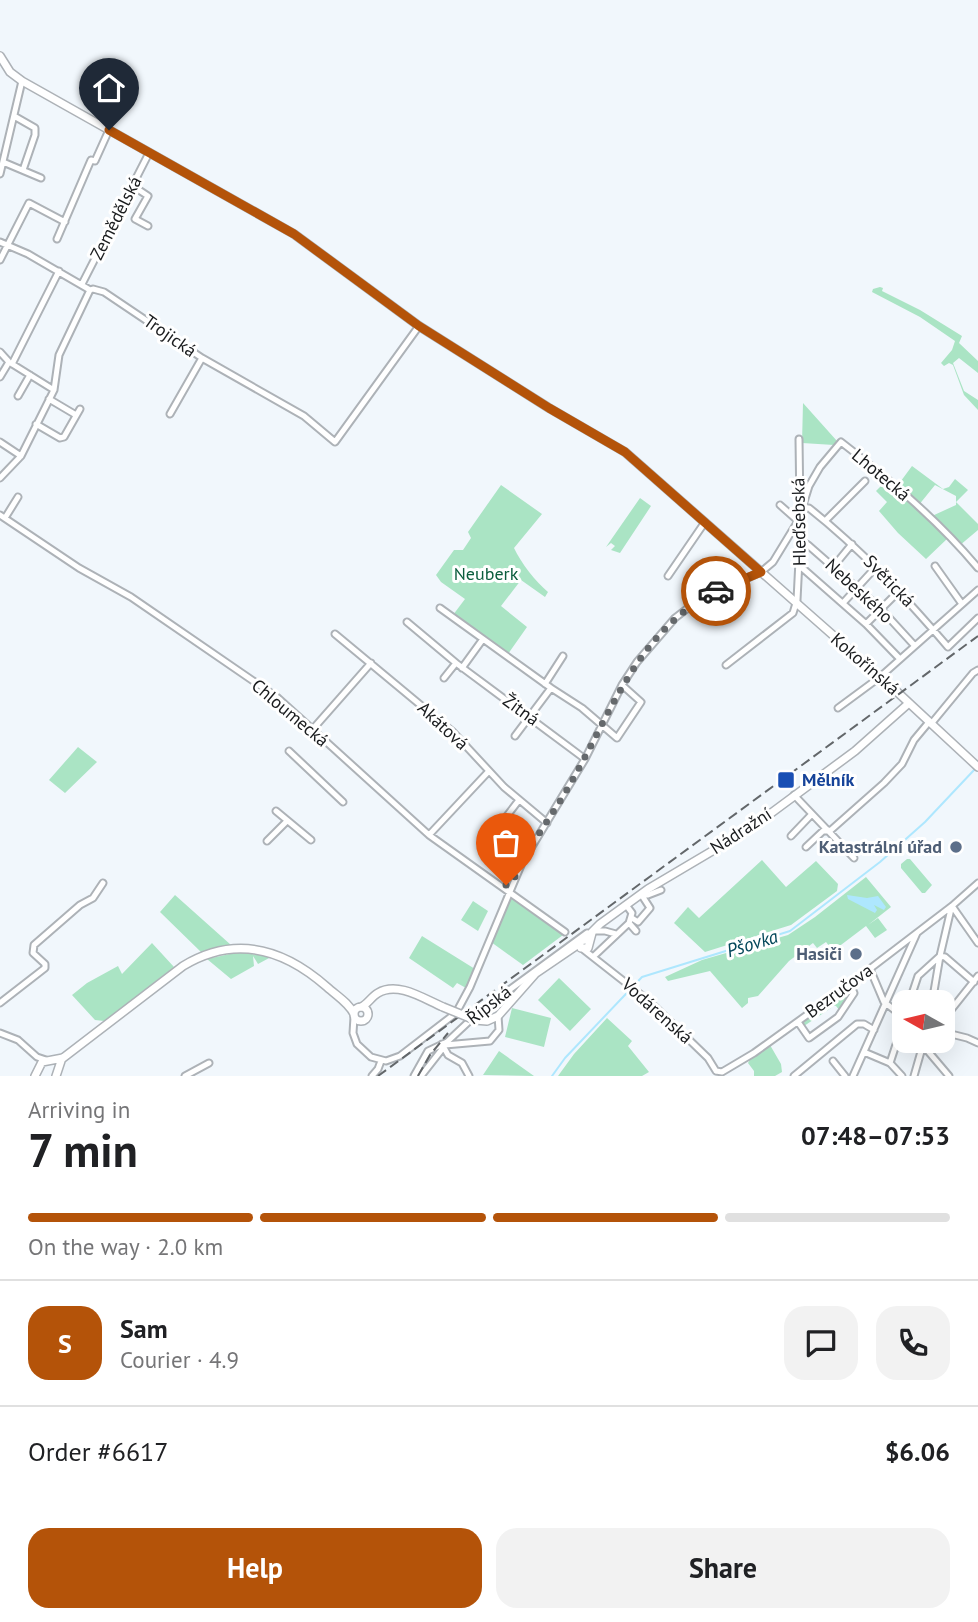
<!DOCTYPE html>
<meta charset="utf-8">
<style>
:root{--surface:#fff;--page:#f2f2f2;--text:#202124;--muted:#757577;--line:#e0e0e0;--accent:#b45309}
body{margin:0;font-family:"PT Sans",sans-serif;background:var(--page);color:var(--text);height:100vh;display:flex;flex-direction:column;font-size:26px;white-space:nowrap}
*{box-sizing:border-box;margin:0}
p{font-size:23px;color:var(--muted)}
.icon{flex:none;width:38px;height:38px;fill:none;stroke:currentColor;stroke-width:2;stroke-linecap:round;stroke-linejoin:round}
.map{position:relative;height:1076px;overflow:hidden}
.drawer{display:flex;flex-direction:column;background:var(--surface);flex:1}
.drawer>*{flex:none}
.needle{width:46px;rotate:278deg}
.controls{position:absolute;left:892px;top:990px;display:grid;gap:14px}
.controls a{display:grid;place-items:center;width:63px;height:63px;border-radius:14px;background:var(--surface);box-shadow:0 7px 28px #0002;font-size:35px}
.pin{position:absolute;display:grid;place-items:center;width:60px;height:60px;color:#fff;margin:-72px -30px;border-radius:50% 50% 50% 0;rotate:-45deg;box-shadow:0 0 7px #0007}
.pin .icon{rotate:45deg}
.courier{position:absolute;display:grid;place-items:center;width:70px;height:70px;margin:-35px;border:5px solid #b45309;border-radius:50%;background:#fff;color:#222;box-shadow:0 2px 9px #0007}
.summary em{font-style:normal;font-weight:700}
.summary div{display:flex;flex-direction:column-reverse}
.summary{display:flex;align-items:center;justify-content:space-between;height:119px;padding:0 28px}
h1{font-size:46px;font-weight:700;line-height:52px}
.bar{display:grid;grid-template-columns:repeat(4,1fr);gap:10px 7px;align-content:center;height:84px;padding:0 28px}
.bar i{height:9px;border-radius:5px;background:var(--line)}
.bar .on{background:var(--accent)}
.bar p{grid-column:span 4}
.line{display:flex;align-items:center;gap:18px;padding:0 28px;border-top:2px solid var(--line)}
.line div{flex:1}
.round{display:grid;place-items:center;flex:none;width:74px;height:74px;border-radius:21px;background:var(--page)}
.primary-button{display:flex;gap:14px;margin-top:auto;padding:14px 28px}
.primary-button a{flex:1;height:80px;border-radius:21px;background:var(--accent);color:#fff;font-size:28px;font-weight:700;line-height:80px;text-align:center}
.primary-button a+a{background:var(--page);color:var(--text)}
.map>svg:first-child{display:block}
.green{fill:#aae4c4}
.water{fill:#aee7fe}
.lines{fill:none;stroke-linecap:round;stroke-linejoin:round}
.stream{stroke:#aee7fe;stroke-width:2}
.minor-casing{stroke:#adb2b7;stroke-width:9}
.major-casing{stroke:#adb2b7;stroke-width:10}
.minor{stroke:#fff;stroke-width:5}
.major{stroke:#fff;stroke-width:7}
.rail{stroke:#63676a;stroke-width:2;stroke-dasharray:10 5;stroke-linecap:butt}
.major-bridge-casing{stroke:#adb2b7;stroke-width:10;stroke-linecap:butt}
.major-bridge{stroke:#fff;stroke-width:7}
.done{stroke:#65696c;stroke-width:7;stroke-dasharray:0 12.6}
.route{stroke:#b45309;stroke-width:9}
.transit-dot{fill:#1a4fb4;stroke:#fff;stroke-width:2.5}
.service-dot{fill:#5c6f8a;stroke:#fff;stroke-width:2.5}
.labels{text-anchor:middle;stroke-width:6;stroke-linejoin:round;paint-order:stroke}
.street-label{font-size:18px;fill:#1a1c1e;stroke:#fff}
.park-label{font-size:18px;fill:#0b5d3d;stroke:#fff}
.transit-label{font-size:18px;font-weight:bold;fill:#164399;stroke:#fff;text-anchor:start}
.service-label{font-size:18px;font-weight:bold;fill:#4e5e75;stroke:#fff;text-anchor:end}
.water-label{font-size:19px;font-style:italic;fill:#03475a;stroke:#fff}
</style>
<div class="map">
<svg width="978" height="1076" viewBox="0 0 978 1076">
<rect width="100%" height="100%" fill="#f1f7fc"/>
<path class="green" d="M880 287 883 288 882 291 920 310 962 336 959 343 978 361V373L959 358 953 363 964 391 978 400V410L964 395 953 365 949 363 944 366 941 363 952 350 955 341 920 317 872 292 873 289Z
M803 403 837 441 834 445 802 443Z
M869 466 948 538 926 559 898 533 879 511 887 502 876 491 884 483 868 468Z
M912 466 943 489 949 487 955 479 968 490 956 502 978 524V530L959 546 932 516 956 505V496L935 485 918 506 898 485Z
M501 485 542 514 514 548C521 563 536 582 548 592L545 597 521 580 501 606 527 627 508 654 453 615 465 599 441 582 436 575 454 550H463L471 538 468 532Z
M640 498 651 506 620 553 611 550 615 546 611 543 606 547Z
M78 747 97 762 65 793 49 780Z
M907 859H910L932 885 925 893H922L901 868V864Z
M762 860 786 887 816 861 838 884 837 891 791 925 705 952 674 923 688 907 699 918Z
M866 877 891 907 868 925 878 918 887 930 875 938 866 926 833 951 826 942 817 948 813 943 789 961 758 996 748 998V1003L742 1008 710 971 668 981 665 977 702 960 788 935 815 917Z
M175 895 231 945 202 953 160 912Z
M512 896 563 935 523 965 491 942Z
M473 901 488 911 478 931 461 920Z
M422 936 475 969 466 988 457 983 453 988 409 958Z
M152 943 174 967 110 1017 104 1021 95 1020 72 995 87 983 118 966 122 974Z
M239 952 271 957 258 964 253 956 254 966 231 979 207 959Z
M559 978 591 1009 570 1031 538 1000Z
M849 987 852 992 840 1011 836 1006 832 1005 831 1008 804 1026 802 1023 828 1002 831 1004 830 1002Z
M512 1008 551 1018 544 1047 505 1037Z
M607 1018 632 1041 628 1046 649 1072 642 1076H558L574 1054Z
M770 1045 781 1064 782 1072 775 1076H754V1071L748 1063 751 1057Z
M499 1051 534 1076 483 1075Z"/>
<path class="water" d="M847 895 867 898 878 896 886 907 884 910 874 905 877 910 875 913 848 899Z"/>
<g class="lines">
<path class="stream" d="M552 1076 565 1058 642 977 790 931 880 862 925 822 975 769"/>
<g class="minor-casing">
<path id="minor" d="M14 116 35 128V135L23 170
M3 162 41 178
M0 174 22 81
M133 186 148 196 135 219 148 226
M57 239 91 160 95 161 109 130
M0 242 28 254 90 290 93 289 104 292 202 358 304 416 335 442 419 326
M0 260 29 203 65 222
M82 284 149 153
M0 352 9 362 54 390
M12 364 59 271
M0 377 9 362
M18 396 30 375
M49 399 76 415
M170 414 202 358
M36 424 60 438 64 437 80 409
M799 439 800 510
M0 442 21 456
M0 478 21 456 54 390 59 355 90 290
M780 505 798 521
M803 511 805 508H809C861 549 905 597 948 647L978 618
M0 515 79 568 131 597 278 698 429 835 565 932
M5 518 18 497
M825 521 865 481
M801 541 808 545 881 609 914 645
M800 566 866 624 899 658
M834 566 852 544
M935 566 962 604
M668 576 705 522
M843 603 876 567
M440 608 551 688 582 708 617 738 641 702 622 685
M407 622 456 663
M866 624 900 590
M335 634 453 732 504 787 547 823
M726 665 793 613 797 600 801 520
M462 668 483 639
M444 678 456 663 585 759
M545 684 563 656
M838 708 880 677 978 590
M931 724 973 673 978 670
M312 730 371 663
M515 736 551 688
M289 751 343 802
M794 795 854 858
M276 811 311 840
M500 825 519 800
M429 835 489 771
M791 836 812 814
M267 841 287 821
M806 847 823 831 831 830 884 783 902 764 914 740 929 722
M641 894 648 895 661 890
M952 906 978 943
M632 918 638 922 650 908 641 894
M629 923 636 931
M593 931H605L616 934
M584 950 649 1001 708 1058 716 1071
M594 956 629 923 632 913 626 905
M870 969 884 1002 905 1018
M0 1003 45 968V964L33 953 34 945 80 905 93 898 103 883
M909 1003 918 976 940 956 945 957 974 982
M932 1003 940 956 951 909
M354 1017 353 1033 357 1044 371 1057 386 1061 400 1056 456 1013 470 987 522 863 585 759 622 685 637 662 675 618 688 608 715 592 761 572 773 562 798 521 809 486 820 467 841 442C890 480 938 520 978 568
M943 1020 978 976
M798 1022 809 1038 838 1017 854 993 850 984
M943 1032 967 1038 978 1043
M0 1033 18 1040 37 1057 46 1060
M929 1041 927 1050 949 1076
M442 1044 448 1055 462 1063 469 1076
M445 1045 490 1041 499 1030 498 1016
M864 1052 890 1063 902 1076
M833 1061 845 1076
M890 1063 905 1017
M716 1071 722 1072 754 1053 850 984 952 906 978 883
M185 1076 209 1063
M372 1076 378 1069 381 1061
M414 1076 428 1051 447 1042 479 1012 587 933
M421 1076 443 1048
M794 1076 857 1024H864L874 1030
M853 1076 917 933
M914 1076 924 1041"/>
</g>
<g class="major-casing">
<path id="major" d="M0 56 10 72 22 81 294 234 419 326 549 408 625 452 894 689 978 767
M584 940 600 924 648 889 751 828 855 751 909 703
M581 948H588L592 933
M354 1014a7 7 0 1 1 14 0a7 7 0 1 1-14 0Z
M361 1007C368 1004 371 997 378 993 398 981 424 999 443 1007
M475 1020 487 1021 498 1016 536 973 580 943
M35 1076 42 1062 63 1058 183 966C236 934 284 949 327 987 337 996 349 1003 354 1014
M56 1076 62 1058"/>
</g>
<use href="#minor" class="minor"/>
<use href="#major" class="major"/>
<path class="rail" d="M378 1076 978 636
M418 1076 430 1055 448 1033"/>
<g class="major-bridge-casing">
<path id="major-bridge" d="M443 1007 475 1020"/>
</g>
<use href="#major-bridge" class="major-bridge"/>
</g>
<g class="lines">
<path class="done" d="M506 885 514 879C526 849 553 815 569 786 611 714 637 631 716 591"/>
<path class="route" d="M109 130 294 234 419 326 549 408 625 452 761 572 716 591"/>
</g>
<rect class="transit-dot" x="777" y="771" width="18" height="18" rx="3.5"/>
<g class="service-dot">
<circle cx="956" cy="847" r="7"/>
<circle cx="856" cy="954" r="7"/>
</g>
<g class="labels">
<g class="street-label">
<text transform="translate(116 218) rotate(-63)" y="6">Zemědělská</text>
<text transform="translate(170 336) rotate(35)" y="6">Trojická</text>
<text transform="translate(881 475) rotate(40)" y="6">Lhotecká</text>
<text transform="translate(799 522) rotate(-91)" y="6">Hleďsebská</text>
<text transform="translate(889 581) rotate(46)" y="6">Světická</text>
<text transform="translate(859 591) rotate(43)" y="6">Nebeského</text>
<text transform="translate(865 664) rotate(41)" y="6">Kokořínská</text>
<text transform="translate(521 710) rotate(36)" y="6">Žitná</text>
<text transform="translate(290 713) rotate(40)" y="6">Chloumecká</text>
<text transform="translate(443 726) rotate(43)" y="6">Akátová</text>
<text transform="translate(741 831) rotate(-33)" y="6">Nádražní</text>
<text transform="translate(839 991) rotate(-36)" y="6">Bezručova</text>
<text transform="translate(489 1005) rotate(-38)" y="6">Řípská</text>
<text transform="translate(657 1011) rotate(42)" y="6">Vodárenská</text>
</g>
<g class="park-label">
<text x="486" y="580">Neuberk</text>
</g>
<g class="transit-label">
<text x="802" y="786">Mělník</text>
</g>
<g class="service-label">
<text x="942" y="853">Katastrální úřad</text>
<text x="842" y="960">Hasiči</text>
</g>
<g class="water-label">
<text transform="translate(752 943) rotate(-17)" y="7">Pšovka</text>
</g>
</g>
</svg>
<div class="controls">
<a><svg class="needle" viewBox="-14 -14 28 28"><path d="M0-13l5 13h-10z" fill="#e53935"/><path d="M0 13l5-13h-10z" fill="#757577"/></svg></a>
</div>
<div class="pin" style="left:506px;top:885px;background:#ea580c"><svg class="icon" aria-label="bag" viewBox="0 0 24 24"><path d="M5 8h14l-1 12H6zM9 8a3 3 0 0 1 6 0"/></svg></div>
<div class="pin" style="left:109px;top:130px;background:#1f2937"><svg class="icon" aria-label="home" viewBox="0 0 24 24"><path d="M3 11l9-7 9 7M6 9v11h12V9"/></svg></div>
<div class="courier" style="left:716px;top:591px"><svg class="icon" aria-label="car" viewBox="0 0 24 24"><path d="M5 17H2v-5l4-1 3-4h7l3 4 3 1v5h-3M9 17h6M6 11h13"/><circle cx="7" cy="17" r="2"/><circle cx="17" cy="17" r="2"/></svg></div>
</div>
<section class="drawer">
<div class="summary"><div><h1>7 min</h1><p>Arriving in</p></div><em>07:48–07:53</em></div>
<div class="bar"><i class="on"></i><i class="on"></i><i class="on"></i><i></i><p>On the way · 2.0 km</p></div>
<div class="line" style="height:126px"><b class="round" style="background:var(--accent);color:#fff">S</b><div><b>Sam</b><p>Courier · 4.9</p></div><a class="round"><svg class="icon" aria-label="chat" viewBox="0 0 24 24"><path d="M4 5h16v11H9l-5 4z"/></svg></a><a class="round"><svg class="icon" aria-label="phone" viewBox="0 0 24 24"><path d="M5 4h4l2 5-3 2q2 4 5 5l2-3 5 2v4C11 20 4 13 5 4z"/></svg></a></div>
<div class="line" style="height:91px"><div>Order #6617</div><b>$6.06</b></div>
<div class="primary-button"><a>Help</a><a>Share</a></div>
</section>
